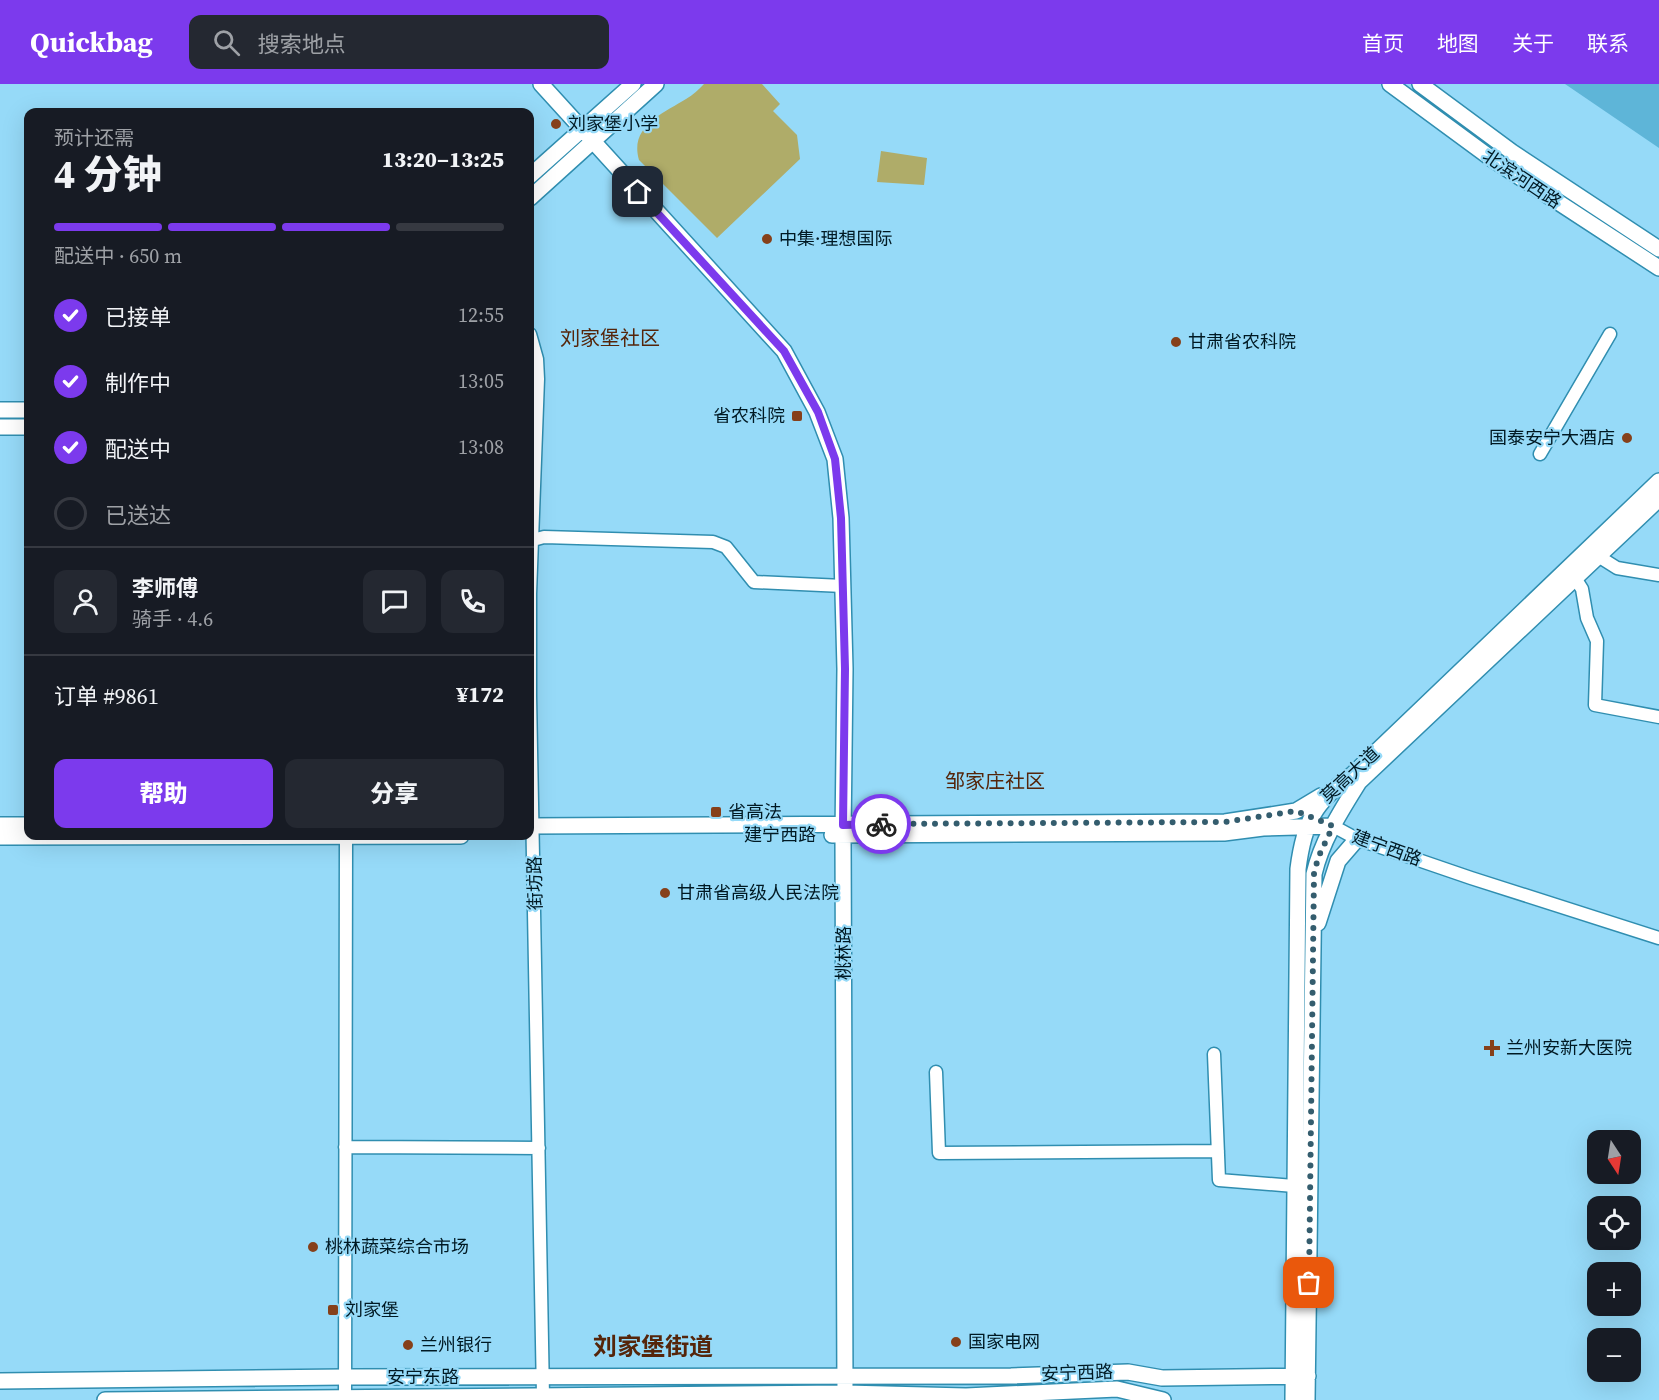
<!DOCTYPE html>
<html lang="zh">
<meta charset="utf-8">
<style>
:root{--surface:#171b24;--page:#242831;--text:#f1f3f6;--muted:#9ea1a6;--line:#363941;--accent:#7c3aed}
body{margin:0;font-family:"Source Serif 4","Noto Sans SC",serif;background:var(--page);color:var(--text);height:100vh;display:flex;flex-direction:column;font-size:22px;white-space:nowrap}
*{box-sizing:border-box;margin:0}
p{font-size:20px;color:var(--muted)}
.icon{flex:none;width:33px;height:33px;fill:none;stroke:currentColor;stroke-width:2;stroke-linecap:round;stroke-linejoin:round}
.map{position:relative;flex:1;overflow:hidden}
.sheet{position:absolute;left:24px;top:24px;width:510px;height:732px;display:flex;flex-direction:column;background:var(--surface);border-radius:12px;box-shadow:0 6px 24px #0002}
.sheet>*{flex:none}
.needle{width:39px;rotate:168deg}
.buttons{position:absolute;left:1587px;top:1046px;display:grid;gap:12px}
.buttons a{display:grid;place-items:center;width:54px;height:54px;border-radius:12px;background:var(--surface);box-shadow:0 6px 24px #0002;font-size:30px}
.pin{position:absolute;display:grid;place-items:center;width:51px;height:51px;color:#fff;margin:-26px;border-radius:12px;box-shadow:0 3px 9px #0006}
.courier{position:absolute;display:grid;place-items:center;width:60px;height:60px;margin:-30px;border:4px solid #7c3aed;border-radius:50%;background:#fff;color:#222;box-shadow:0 2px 8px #0007}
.head em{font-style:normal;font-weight:800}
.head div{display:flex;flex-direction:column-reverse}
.head{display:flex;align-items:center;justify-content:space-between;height:102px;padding:0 30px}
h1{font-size:39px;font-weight:800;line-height:45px}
.bar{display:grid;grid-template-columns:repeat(4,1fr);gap:9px 6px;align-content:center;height:72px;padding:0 30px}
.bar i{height:8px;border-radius:4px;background:var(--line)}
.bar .selected{background:var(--accent)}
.bar p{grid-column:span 4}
.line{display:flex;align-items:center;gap:15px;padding:0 30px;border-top:2px solid var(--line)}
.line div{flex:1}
.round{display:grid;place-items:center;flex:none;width:63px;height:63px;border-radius:12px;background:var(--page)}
ol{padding:0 30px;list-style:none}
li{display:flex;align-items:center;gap:18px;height:66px}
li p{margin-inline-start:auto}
li .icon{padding:6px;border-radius:50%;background:var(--accent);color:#fff;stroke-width:4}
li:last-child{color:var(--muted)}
li i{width:33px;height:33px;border:3px solid var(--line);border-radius:50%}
.action{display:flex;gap:12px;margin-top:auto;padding:12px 30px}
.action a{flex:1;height:69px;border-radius:12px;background:var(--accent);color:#fff;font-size:24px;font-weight:800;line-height:69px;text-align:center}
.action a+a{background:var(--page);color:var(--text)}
header{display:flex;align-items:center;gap:36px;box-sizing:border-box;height:84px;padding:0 30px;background:var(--accent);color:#fff}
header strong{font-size:28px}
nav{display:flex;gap:33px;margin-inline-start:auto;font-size:21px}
.search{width:420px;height:54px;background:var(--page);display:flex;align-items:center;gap:15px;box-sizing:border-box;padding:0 21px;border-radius:12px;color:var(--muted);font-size:22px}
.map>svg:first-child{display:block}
.green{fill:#afac69}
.water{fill:#5eb5d8}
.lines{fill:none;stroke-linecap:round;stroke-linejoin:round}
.minor-casing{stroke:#308eb0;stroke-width:15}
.major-casing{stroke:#308eb0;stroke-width:18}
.minor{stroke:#fff;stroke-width:12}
.major{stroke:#fff;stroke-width:15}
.done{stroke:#345d6e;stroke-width:6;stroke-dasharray:0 10.8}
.route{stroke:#7c3aed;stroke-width:8}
.poi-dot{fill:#86401a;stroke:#96daf8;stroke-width:2}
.labels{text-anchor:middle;stroke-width:4.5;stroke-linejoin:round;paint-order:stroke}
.poi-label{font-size:18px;fill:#001923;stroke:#96daf8;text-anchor:start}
.street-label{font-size:18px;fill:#001923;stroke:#96daf8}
.neighbourhood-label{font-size:20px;fill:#55250a;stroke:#96daf8}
.district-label{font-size:24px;font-weight:bold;fill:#55250a;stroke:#96daf8}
</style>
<header>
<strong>Quickbag</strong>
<div class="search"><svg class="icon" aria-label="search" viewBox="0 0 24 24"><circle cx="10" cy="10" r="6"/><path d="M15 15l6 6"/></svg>搜索地点</div>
<nav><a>首页</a><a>地图</a><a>关于</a><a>联系</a></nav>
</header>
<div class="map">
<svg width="1659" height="1316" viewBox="0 0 1659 1316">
<rect width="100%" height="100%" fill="#96daf8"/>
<path class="green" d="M704 0H762L780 20 773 27 797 51 800 75 717 154 639 76C629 42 664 29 686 15 693 11 699 5 704 0Z
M881 67 927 74 924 101 877 98Z"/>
<path class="water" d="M1565 0H1659V64Z"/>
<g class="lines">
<g class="minor-casing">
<path id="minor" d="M530 250 537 275 538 295 530 510V612L543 1312
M1540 370 1610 250
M533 456 544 453 713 458 726 463 754 498 843 502
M1598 472 1617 484 1659 491
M1575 494 1582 505 1587 534 1597 557 1595 621 1659 633
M1333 742 1357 755 1471 794 1659 854
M1214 970 1219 1096 1294 1102
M936 988 939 1069 1218 1067
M345 1063 539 1064
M345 1316 346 752"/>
</g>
<g class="major-casing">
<path id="major" d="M541 0 784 267 817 328 835 375 841 434 845 585 843 751 845 1309
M1390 0 1492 75 1659 184
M1420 0 1512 68 1659 165
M530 92 633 0
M530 114 656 0
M0 326H28
M0 343H28
M0 741H28
M530 742 1225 738 1296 727 1321 712
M832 751 1224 749 1263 744 1333 742
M0 753 461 752
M1318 839 1338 777 1357 755
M0 1297 345 1293 1011 1292 1128 1288 1162 1294 1308 1292
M105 1316 845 1309 966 1312 1117 1305 1163 1316
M1293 1316 1298 785C1304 737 1315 718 1353 690L1659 397
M1307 1316 1314 790C1322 756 1341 727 1359 698L1659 415"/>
</g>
<use href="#minor" class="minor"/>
<use href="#major" class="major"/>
</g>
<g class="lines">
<path class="done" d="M881 740 1225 738 1296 727 1333 742 1318 774 1314 790 1309 1199"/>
<path class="route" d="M638 108 784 267 818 328 835 375 841 434 845 585 843 741 881 740"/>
</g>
<g class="poi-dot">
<circle cx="556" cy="40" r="6"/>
<circle cx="767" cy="155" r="6"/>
<circle cx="1176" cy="258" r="6"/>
<rect x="791" y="326" width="12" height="12" rx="3"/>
<circle cx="1627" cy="354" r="6"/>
<rect x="710" y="722" width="12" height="12" rx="3"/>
<circle cx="665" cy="809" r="6"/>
<path d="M1489 955h6v6h6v6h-6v6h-6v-6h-6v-6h6z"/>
<circle cx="313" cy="1163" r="6"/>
<rect x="327" y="1220" width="12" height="12" rx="3"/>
<circle cx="956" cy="1258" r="6"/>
<circle cx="408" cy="1261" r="6"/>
</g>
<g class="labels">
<g class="poi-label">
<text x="568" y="46">刘家堡小学</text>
<text x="779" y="161">中集·理想国际</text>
<text x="1188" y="264">甘肃省农科院</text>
<text x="785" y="338" text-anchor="end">省农科院</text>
<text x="1615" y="360" text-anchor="end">国泰安宁大酒店</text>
<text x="728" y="734">省高法</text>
<text x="677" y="815">甘肃省高级人民法院</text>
<text x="1506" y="970">兰州安新大医院</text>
<text x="325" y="1169">桃林蔬菜综合市场</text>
<text x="345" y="1232">刘家堡</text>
<text x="968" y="1264">国家电网</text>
<text x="420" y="1267">兰州银行</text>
</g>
<g class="street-label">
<text transform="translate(1522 95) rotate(34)" y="6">北滨河西路</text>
<text transform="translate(1350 691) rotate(-43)" y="6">莫高大道</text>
<text x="780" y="757">建宁西路</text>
<text transform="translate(1387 764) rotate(20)" y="6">建宁西路</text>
<text transform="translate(535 799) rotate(-91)" y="6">街坊路</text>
<text transform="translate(844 869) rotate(-90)" y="6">桃林路</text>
<text transform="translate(1077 1289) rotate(-2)" y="6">安宁西路</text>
<text x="423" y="1299">安宁东路</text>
</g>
<g class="neighbourhood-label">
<text x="610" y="261">刘家堡社区</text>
<text x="995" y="704">邹家庄社区</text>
</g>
<g class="district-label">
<text x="653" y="1271">刘家堡街道</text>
</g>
</g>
</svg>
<div class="buttons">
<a><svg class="needle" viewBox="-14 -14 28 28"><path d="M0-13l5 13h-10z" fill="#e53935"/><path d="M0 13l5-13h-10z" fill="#9ea1a6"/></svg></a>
<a><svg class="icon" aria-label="locate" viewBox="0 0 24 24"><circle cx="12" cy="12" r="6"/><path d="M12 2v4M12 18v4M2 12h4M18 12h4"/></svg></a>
<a>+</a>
<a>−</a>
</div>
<div class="pin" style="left:1309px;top:1199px;background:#ea580c"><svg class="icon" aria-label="bag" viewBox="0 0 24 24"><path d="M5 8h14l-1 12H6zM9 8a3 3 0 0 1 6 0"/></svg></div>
<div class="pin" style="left:638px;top:108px;background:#1f2937"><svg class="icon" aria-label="home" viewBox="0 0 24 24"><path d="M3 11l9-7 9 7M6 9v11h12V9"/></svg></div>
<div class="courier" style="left:881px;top:740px"><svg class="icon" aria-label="bike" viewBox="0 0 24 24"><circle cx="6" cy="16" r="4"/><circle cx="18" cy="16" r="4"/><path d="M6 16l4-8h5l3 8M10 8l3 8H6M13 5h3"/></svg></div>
<section class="sheet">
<div class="head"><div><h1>4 分钟</h1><p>预计还需</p></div><em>13:20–13:25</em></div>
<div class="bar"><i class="selected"></i><i class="selected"></i><i class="selected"></i><i></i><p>配送中 · 650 m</p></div>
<ol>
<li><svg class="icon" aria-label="check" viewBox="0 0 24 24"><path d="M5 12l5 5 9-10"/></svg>已接单<p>12:55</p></li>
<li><svg class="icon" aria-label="check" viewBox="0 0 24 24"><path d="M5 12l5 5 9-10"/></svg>制作中<p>13:05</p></li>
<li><svg class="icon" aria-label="check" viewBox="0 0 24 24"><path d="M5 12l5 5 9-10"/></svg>配送中<p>13:08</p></li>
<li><i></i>已送达</li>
</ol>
<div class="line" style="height:108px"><a class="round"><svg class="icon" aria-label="person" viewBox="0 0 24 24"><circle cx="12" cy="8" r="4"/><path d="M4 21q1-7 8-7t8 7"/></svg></a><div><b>李师傅</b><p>骑手 · 4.6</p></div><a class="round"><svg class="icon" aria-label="chat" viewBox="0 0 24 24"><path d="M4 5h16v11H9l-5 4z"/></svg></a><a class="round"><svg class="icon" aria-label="phone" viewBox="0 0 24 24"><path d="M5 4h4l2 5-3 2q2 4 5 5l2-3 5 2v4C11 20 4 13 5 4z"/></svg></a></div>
<div class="line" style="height:78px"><div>订单 #9861</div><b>¥172</b></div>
<div class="action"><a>帮助</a><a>分享</a></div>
</section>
</div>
